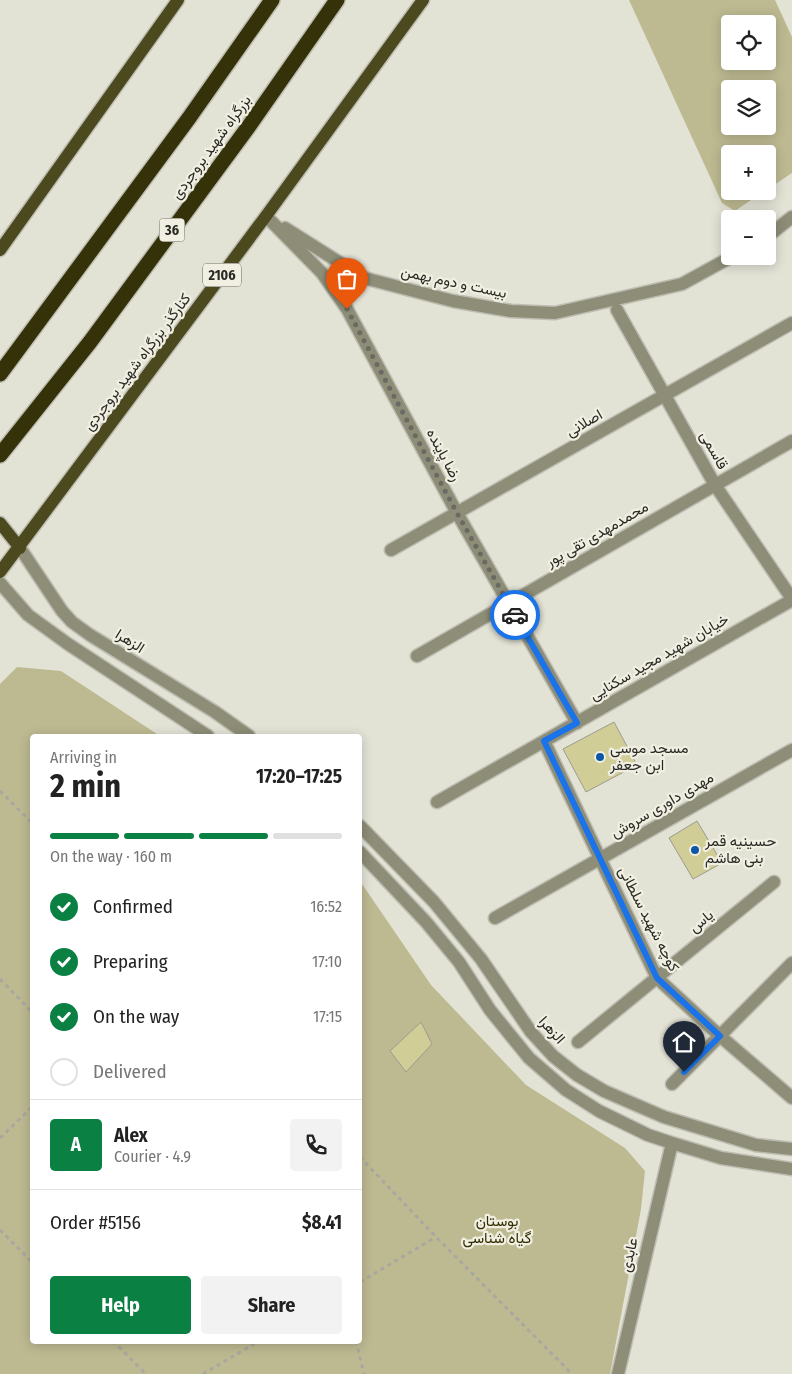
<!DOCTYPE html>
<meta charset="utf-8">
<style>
:root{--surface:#fff;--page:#f2f2f2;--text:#222;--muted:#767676;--line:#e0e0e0;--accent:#0b8043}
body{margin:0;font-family:"Fira Sans Condensed",Vazirmatn,sans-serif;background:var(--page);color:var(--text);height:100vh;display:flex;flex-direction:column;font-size:19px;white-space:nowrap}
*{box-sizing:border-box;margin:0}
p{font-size:16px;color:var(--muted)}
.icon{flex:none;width:28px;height:28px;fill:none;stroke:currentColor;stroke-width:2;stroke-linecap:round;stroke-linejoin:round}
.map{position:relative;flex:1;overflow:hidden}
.side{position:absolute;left:30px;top:734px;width:332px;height:610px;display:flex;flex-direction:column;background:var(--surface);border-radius:5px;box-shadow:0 2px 12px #0003}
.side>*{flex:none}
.fabs{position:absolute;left:721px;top:15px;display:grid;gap:10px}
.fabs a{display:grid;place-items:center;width:55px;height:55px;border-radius:5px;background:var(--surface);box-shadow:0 2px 12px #0003;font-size:25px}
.pin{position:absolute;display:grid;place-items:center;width:42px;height:42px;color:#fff;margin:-51px -21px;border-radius:50% 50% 50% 0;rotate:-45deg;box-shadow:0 0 5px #0007}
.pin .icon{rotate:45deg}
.courier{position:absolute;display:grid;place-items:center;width:50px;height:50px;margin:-25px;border:4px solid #1a73e8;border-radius:50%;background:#fff;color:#222;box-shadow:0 1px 6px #0007}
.overview em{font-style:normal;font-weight:700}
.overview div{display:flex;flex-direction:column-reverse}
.overview{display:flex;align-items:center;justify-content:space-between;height:85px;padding:0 20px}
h1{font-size:32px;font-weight:700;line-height:38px}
.bar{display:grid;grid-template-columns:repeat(4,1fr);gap:8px 5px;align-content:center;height:60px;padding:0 20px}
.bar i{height:6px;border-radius:4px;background:var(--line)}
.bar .on{background:var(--accent)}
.bar p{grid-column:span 4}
.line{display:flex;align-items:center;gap:12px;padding:0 20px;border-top:1px solid var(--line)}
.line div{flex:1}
.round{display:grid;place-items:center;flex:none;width:52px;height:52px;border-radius:5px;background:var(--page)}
ol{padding:0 20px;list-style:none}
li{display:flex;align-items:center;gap:15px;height:55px}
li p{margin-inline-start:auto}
li .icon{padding:5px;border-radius:50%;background:var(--accent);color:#fff;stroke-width:4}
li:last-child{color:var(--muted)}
li i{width:28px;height:28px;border:2px solid var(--line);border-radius:50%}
.cta{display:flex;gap:10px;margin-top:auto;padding:10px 20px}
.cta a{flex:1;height:58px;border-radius:5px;background:var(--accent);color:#fff;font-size:20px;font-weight:700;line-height:58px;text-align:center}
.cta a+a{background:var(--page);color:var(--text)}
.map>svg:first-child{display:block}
.green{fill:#bdba92;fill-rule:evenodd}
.building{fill:#d0cd96;stroke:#9c9b8f}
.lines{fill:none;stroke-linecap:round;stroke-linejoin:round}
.minor-casing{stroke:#bdbdb2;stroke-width:15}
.major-casing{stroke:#bdbdb2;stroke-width:15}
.highway-casing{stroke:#bdbdb2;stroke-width:18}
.path{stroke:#a8a89e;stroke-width:3;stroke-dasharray:4 4;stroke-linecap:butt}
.minor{stroke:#8e8d77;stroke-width:12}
.major{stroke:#4c491f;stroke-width:12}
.highway{stroke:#353108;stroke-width:15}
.done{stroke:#6a6a63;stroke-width:5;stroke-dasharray:0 9}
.route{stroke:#1a73e8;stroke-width:6}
.poi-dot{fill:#0c58a7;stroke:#f0efe2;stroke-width:2}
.labels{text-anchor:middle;stroke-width:4.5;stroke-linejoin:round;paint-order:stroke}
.shield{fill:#f0efe2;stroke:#65655e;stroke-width:1}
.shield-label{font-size:14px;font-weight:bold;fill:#2a2a25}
.street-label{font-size:15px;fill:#2a2a25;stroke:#f0efe2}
.poi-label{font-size:15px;fill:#2a2a25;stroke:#f0efe2;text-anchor:start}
.park-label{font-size:15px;fill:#322e01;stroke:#f0efe2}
</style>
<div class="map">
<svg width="792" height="1374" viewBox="0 0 792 1374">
<rect width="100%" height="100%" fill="#e2e2d5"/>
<path class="green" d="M629 0H775L792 37V173L768 189V154H730V191H764L735 211 722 203ZM730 24H768V61H730ZM730 89H768V126H730Z
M17 667 61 671 160 736H32V1341H360V881L431 985 526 1085 625 1148 645 1171 641 1209 610 1374H0V684Z"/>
<path class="building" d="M614 722 637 765 586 792 563 749Z
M697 821 722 863 693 879 669 838Z
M421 1022 432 1044 406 1072 390 1051Z"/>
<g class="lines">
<g class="minor-casing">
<path id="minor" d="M266 216 322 273 347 309 457 513 577 723
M285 228 364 278 453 301 511 311 555 313 682 284 733 256
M768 236 792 217
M617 310 715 485 792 599
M20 548 62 611 72 622 90 635 215 712 249 736
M391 550 792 323
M0 583 28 615 68 644 208 736
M417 656 792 441
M544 741 657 978 720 1036 792 1098
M437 802 792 600
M360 826 434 902 481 959 531 1032 553 1056 577 1075 604 1091 664 1117 756 1145 792 1149
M360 852 426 922 459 962 490 1010 529 1058 566 1090 599 1111 648 1135 672 1143 721 1158 792 1169
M495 918 792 750
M578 1042 774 882
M672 1084 792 963
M618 1374 672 1143"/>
</g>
<g class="major-casing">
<path id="major" d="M0 250 178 0
M0 523 20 548
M0 572 266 216 423 0"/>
</g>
<g class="highway-casing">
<path id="highway" d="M0 374 189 118 272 0
M0 455 90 342 249 126 337 0"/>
</g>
<path class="path" d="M0 791 32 823
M0 979 32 1012
M0 1138 32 1107
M360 1157 436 1237 572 1374
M0 1230 32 1262
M360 1282 436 1237
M113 1341 146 1374
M356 1341 364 1374
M203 1374 259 1341"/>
<use href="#minor" class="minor"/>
<use href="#major" class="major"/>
<use href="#highway" class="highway"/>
</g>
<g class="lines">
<path class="done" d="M347 309 457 513 515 615"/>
<path class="route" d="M515 615 577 723 544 741 657 978 720 1036 684 1072"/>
</g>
<g class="poi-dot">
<circle cx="600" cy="757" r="5"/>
<circle cx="695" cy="850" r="5"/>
</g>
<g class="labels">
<g class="shield">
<rect x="159.5" y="218.5" width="25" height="23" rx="4"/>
<rect x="203" y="263.5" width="38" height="23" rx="4"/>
</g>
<g class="shield-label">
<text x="172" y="235">36</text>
<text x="222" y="280">2106</text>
</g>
<g class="street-label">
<text transform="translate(211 147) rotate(-54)" y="5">بزرگراه شهید بروجردی</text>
<text transform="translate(454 282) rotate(12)" y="5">بیست و دوم بهمن</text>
<text transform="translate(137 362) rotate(-53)" y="5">کنارگذر بزرگراه شهید بروجردی</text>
<text transform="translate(584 423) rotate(-30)" y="5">اصلانی</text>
<text transform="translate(714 450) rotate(61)" y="5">قاسمی</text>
<text transform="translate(444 455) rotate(62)" y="5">رضا پاینده</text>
<text transform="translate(597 534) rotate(-30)" y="5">محمدمهدی تقی پور</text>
<text transform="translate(130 641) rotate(32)" y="5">الزهرا</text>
<text transform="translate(659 657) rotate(-30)" y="5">خیابان شهید مجید سکنایی</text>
<text transform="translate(662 805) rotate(-30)" y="5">مهدی داوری سروش</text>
<text transform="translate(649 919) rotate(63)" y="5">کوچه شهید سلطانی</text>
<text transform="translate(701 921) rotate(-39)" y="5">یاس</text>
<text transform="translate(552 1030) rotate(48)" y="5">الزهرا</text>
<text transform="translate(629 1255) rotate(-77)" y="5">عابدی</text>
</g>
<g class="poi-label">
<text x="610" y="753">مسجد موسی<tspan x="610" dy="17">ابن جعفر</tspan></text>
<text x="705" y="846">حسینیه قمر<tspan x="705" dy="17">بنی هاشم</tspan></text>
</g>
<g class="park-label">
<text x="497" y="1226">بوستان<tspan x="497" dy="17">گیاه شناسی</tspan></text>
</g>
</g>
</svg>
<div class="fabs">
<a><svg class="icon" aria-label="locate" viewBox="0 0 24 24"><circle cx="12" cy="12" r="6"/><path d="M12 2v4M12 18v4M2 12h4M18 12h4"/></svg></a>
<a><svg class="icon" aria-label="layers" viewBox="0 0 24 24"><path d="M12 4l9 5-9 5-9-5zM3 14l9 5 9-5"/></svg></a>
<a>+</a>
<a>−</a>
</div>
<div class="pin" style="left:347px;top:309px;background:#ea580c"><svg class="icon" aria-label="bag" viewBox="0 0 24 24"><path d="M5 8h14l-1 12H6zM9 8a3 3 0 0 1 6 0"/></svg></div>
<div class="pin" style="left:684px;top:1072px;background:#1f2937"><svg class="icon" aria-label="home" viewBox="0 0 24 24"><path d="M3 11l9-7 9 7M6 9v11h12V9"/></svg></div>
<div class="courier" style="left:515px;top:615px"><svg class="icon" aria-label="car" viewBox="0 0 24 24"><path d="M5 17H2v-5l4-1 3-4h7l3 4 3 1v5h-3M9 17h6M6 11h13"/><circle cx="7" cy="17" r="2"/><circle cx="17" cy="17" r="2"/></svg></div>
<section class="side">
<div class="overview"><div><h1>2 min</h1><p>Arriving in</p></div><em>17:20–17:25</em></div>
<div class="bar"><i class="on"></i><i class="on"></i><i class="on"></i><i></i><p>On the way · 160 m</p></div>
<ol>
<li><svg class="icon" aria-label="check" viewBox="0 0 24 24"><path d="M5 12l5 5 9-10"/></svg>Confirmed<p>16:52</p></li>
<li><svg class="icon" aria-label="check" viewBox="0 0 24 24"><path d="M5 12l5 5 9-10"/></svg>Preparing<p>17:10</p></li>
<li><svg class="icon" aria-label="check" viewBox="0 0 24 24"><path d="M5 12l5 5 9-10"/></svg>On the way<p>17:15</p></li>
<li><i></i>Delivered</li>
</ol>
<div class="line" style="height:90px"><b class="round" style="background:var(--accent);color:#fff">A</b><div><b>Alex</b><p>Courier · 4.9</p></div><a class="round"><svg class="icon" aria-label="phone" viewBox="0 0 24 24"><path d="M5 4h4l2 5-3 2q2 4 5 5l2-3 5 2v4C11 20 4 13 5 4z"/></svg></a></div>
<div class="line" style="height:65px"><div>Order #5156</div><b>$8.41</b></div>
<div class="cta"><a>Help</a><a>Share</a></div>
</section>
</div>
